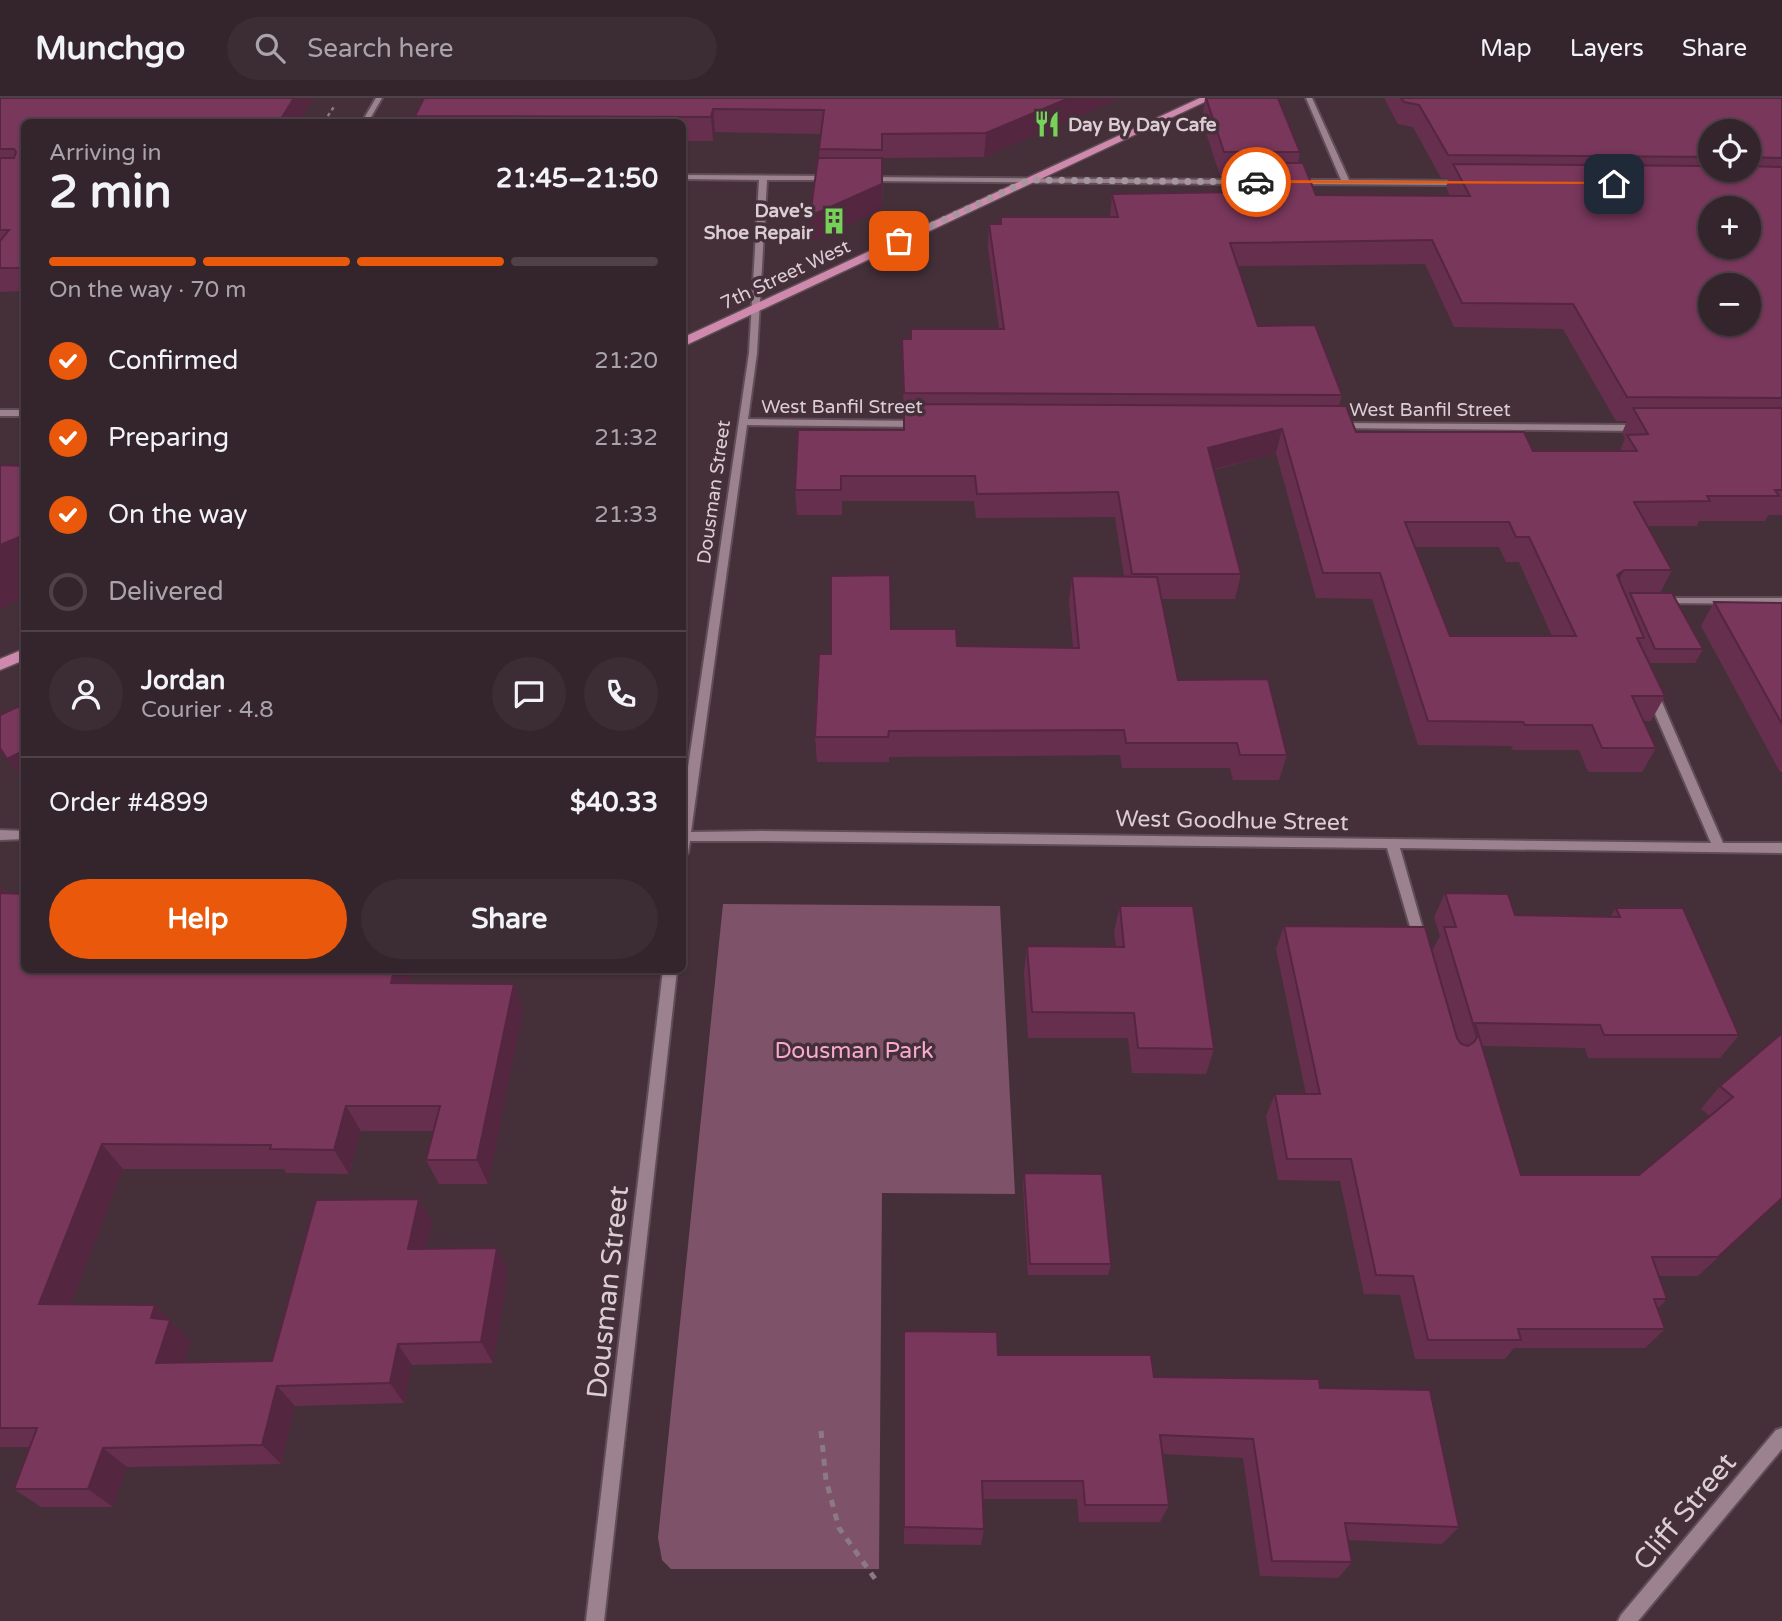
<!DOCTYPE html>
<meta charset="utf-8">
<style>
:root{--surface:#34242c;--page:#3c2c34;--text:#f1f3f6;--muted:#a9a4a9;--line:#4e4148;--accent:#ea580c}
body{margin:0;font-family:"Varela Round",sans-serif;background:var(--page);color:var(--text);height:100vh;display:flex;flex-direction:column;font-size:26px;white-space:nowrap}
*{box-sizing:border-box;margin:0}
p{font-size:23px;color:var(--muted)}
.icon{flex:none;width:38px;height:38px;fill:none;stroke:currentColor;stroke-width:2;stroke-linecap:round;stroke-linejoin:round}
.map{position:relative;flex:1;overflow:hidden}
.side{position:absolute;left:21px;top:21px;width:665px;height:854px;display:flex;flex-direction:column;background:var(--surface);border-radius:10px;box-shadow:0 2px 5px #0004,0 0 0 2px var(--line)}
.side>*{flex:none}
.tools{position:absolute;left:1698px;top:21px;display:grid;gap:14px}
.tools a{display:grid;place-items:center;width:63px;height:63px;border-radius:50%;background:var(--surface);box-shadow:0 2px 5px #0004,0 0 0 2px var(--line);font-size:35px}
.pin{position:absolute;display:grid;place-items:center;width:60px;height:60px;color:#fff;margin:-30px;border-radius:14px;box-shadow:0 4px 10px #0006}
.courier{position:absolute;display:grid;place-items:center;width:70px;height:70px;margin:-35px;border:5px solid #ea580c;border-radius:50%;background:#fff;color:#222;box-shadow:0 2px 9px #0007}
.summary em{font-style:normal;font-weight:800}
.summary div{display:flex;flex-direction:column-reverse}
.summary{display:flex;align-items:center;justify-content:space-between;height:119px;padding:0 28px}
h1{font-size:46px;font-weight:800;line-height:52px}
.bar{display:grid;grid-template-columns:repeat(4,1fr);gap:10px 7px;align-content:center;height:84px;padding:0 28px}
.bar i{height:9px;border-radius:5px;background:var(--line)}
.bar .selected{background:var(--accent)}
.bar p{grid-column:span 4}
.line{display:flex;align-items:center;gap:18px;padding:0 28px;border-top:2px solid var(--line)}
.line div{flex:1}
.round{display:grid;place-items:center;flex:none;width:74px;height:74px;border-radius:37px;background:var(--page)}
ol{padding:0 28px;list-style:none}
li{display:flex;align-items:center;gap:21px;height:77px}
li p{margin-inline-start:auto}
li .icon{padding:7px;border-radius:50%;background:var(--accent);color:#fff;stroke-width:4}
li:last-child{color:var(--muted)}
li i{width:38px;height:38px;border:4px solid var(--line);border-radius:50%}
.button{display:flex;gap:14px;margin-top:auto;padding:14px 28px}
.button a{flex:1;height:80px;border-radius:42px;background:var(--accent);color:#fff;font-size:28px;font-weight:800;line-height:80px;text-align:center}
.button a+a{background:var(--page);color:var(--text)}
header{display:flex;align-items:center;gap:42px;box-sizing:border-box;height:98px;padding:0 35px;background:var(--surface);border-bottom:2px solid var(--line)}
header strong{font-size:33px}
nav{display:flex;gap:38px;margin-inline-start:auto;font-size:24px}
.search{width:490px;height:63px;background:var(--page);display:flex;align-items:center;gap:18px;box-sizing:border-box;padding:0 24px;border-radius:38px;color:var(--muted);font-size:26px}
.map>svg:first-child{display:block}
.green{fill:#7e5268}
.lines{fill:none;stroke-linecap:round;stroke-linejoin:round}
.minor-casing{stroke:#604e57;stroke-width:4}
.major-casing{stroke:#604e57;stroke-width:3}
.path-far1{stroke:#8c7a83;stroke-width:2.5;stroke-dasharray:3.5 3.5;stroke-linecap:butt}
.path{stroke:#8c7a83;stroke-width:5;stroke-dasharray:7 7;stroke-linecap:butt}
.minor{fill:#9c828e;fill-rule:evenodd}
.major{fill:#cf89ad;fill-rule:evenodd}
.wall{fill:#672f4e;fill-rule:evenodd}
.shaded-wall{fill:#542640}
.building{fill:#78375b;stroke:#542640;stroke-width:2;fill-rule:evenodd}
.route{fill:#ea580c}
.done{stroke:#a6969e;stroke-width:7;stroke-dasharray:0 12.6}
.labels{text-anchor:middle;stroke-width:7;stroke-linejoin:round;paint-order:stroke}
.far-poi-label{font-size:19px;font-weight:bold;fill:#dbcdd4;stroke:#45303a;text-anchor:start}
.far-street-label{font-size:19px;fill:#dbcdd4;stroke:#45303a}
.street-label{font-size:23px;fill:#dbcdd4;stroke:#45303a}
.park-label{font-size:23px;fill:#f7a9d0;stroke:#45303a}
.near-street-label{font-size:28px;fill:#dbcdd4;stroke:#45303a}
</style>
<header>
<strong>Munchgo</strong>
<div class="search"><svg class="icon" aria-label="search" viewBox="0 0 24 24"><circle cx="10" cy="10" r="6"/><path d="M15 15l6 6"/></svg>Search here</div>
<nav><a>Map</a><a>Layers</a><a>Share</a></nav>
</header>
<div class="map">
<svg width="1782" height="1523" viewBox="0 0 1782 1523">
<rect width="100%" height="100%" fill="#45303a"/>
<path class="green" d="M723 806 1000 808 1015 1096 882 1095 879 1471H671L662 1462 658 1440Z"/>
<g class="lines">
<g class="minor-casing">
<path id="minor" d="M376 0H382L368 24H362Z
M1306 0H1312L1349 82 1463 83 1467 85 1463 87 1293 86V82H1341Z
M682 77 830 78 834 80 830 82H767L757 255 748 321 921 323 926 326 921 329 747 327 691 734 761 733 1711 745 1646 595 1652 591 1658 595 1723 745H1782V755L1400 750 1426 842 1425 846H1415L1414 842 1387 750 761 743H690L688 755 682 759V710L749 255 759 82 682 81Z
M862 79 1239 82 1243 84 1239 86 865 83 861 81Z
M0 312H24V318H0Z
M1338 325 1638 327 1643 330 1638 333 1335 330V326Z
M1663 500H1782V506L1659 505V501Z
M0 732 24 733V741L0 742Z
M663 872H677L604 1523H586Z
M1782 1330V1351L1638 1523H1618L1621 1517 1776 1332Z"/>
</g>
<g class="major-casing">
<path id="major" d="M1200 0H1213L682 249V240Z
M24 551V562L0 572V561Z"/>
</g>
<path class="path-far1" d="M324 24 335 7"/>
<path class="path" d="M821 1333 826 1382 839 1430 878 1485"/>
<use href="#minor" class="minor"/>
<use href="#major" class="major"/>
</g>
<path class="wall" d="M0 0H314L299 24H24V193L0 194Z
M1121 0 984 59 883 60 882 111 811 144 821 36 715 34 713 43H682V24H416L415 18Z
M1205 0H1278L1300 54 1298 65 1316 97 1450 98 1446 89 1449 80H1441L1413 29 1398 26 1384 0H1782V417H1768L1765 423H1699L1697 428H1648L1672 472 1660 495 1703 551 1695 565H1650L1665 598 1651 623H1644L1656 650 1642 674H1588L1579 652H1513L1511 648 1418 647 1372 501 1316 500 1276 355 1214 372 1241 476 1235 501H1162L1178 582 1287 657 1279 682H1233L1230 670H1122L1120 657 889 659V664H817L815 639 831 556 891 531 957 548 1073 550 1069 503 1072 478H1124L1115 419 976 420 974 403H842V417H797L795 392 904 332 902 241H911L999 231 988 149 989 126H1000L1001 119H1110L1112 96 1225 95 1223 88 1225 78H1220L1202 22ZM1710 33H1748V72H1710ZM1425 166 1454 229 1563 231 1616 323H1627L1622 335 1625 340 1620 353H1533L1356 334 1339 308 1342 297 1258 228 1238 168ZM1415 449H1499L1506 464H1519L1552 538H1450Z
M1714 504 1782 505V674H1780L1701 528Z
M24 606V670L17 674 0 651Z
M0 788 6 795 24 872 412 877 410 885 523 912 488 1086H439L426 1062 434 1033H361L349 1076 286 1075 284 1071H123L71 1206 155 1207 191 1243 184 1264 272 1263 419 1101 432 1125 426 1151 508 1173 493 1265 412 1267 404 1305 295 1308 281 1366 127 1369 113 1409H41L14 1391 30 1349H0Z
M1445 795 1515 817 1610 819 1616 810 1739 937 1720 960H1588L1585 950 1482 948 1521 1077H1639L1710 1018 1701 1011 1720 988 1782 935V1100L1698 1178H1659L1667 1201 1658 1210 1665 1231 1645 1250H1514L1505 1261H1415L1400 1197 1364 1196 1340 1083 1278 1082 1266 1018 1275 996H1306L1276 851 1284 828 1458 941 1432 853 1440 838 1434 819Z
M1120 808 1214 951 1206 976 1132 975 1128 940H1028L1024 874 1027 848 1116 849 1114 834Z
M1024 1075 1111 1166 1108 1177H1028L1023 1087Z
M904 1253 998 1257 1154 1279 1320 1290 1459 1429 1442 1446 1348 1442 1352 1464 1338 1480 1260 1478 1243 1360 1163 1356 1169 1407 1160 1424H1079L1077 1401H983L984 1431 981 1447 904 1446Z"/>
<path class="shaded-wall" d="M294 0H314L299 24H279Z
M1069 0H1121L984 59 986 35Z
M713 11 715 34 713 43 711 19Z
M882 60V111L811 144 810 118Z
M1282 331 1276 355 1203 374 1208 350Z
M24 437V500L0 511V447Z
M1624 472 1612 497 1617 477Z
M19 655 24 662V670L17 674 7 661Z
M0 788 19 813 0 804Z
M394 872H409L412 877 403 911 391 885Z
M514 886 523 912 488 1086 477 1062Z
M346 1008 361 1033 349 1076 334 1052Z
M102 1046 123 1071 63 1227 39 1206Z
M419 1101 432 1125 421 1174 408 1151Z
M497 1150 508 1173 493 1265 481 1244Z
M155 1207 191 1243 178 1285 156 1265 151 1220Z
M398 1246 412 1267 404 1305 390 1285Z
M277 1288 295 1308 281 1366 262 1347Z
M103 1350 127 1369 113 1409 88 1391Z"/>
<path class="building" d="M0 0H294L279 24H24V170H0V143L9 132H0V60H14L16 54 14 51H0Z
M424 0H1069L986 35 882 36V52L819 51 824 12 713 11 711 19 415 18Z
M1206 0H1278L1300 54H1224Z
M1401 0H1782V60L1748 59V33H1710V59L1448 57 1419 7 1404 4Z
M818 60H882V86L810 118Z
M1227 65H1303L1316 97 1470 98 1453 66 1710 68V72H1748V68L1782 69V300L1627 299 1573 206 1462 205 1432 142 1230 145 1258 228 1315 227 1342 297 904 295 902 241H911V231H1004L989 126H1001V119H1118L1112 96 1237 94ZM1710 110H1748V149H1710ZM1710 187H1748V226H1710Z
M904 306 1346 308 1356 334H1524L1533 353H1637L1627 337 1648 336 1633 310H1782V392H1775L1779 398H1707L1710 403 1634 404 1672 472H1624L1617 477 1644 540H1637L1665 598H1632L1656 650H1602L1592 627H1525L1523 624 1428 623 1380 475H1323L1282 331 1208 350 1241 476H1132L1118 394 977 396 975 378H841V392H795L798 332H904ZM1405 424H1509L1516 439H1529L1576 538H1450Z
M0 367 24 368V437L0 447Z
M890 477 891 531H956L957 548 1079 550 1072 478 1157 479 1178 582 1268 581 1287 657H1240L1237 645H1126L1124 632 889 633 888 639H815L819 556H831V478Z
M1630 495H1672L1703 551H1655Z
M1714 504 1782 505V626Z
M24 606V655H19L7 661 0 650V617Z
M0 795 24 796V872H394L391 885 514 886 477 1062H426L440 1008H346L334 1052 270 1051 271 1047 102 1046 39 1206 155 1207 151 1220 170 1222 156 1265 272 1263 316 1102 419 1101 408 1151 497 1150 481 1244 398 1246 390 1285 277 1288 262 1347 103 1350 88 1391H14L37 1330H0Z
M1445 795 1508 796 1515 817 1620 819 1616 810H1683L1739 937H1604L1600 927 1475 925 1521 1077H1639L1733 999 1720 988 1782 935V1100L1718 1159H1652L1667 1201H1654L1665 1231H1518L1521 1242H1428L1413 1178 1376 1177 1351 1061H1287L1275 996H1320L1284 828 1425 829 1457 940 1461 946 1468 948 1474 944 1477 939 1444 829H1456Z
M1120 808H1193L1214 951 1138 950 1134 915 1032 914 1027 848 1124 849Z
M1024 1075 1102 1076 1111 1166H1030Z
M904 1233 997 1234 998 1257H1151L1154 1279 1319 1281 1320 1290 1430 1292 1459 1429 1345 1425 1352 1464 1272 1463 1253 1341 1160 1337 1169 1407H1085L1083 1383H982L984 1431 904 1429Z"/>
<path class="route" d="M1256 82 1614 84 1617 86 1253 85Z"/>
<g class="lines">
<path class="done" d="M899 143 1029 82 1256 84"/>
</g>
<defs>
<g id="restaurant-bare" transform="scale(2.1)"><path d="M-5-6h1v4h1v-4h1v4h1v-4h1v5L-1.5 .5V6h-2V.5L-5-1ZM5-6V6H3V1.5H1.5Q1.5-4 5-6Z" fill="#78d158" stroke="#45303a" stroke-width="2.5" paint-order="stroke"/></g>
<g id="building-bare" transform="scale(2.1)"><path d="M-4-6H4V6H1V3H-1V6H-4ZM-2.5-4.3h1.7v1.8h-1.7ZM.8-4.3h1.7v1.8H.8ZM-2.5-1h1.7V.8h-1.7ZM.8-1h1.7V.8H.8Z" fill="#78d158" stroke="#45303a" stroke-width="2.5" paint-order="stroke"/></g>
</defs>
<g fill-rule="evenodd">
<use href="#restaurant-bare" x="1047" y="26"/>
<use href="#building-bare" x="834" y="123"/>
</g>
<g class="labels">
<g class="far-poi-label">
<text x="1068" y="33">Day By Day Cafe</text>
<text x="813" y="119" text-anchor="end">Dave's<tspan x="813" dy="22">Shoe Repair</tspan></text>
</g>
<g class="far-street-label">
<text transform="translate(785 176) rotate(-25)" y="7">7th Street West</text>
<text x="842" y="315">West Banfil Street</text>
<text x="1430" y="318">West Banfil Street</text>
<text transform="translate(713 394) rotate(-82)" y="7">Dousman Street</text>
</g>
<g class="street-label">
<text transform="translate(1232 722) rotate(1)" y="8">West Goodhue Street</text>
</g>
<g class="park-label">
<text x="854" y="960">Dousman Park</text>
</g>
<g class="near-street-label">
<text transform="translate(607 1194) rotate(-84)" y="10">Dousman Street</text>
<text transform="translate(1684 1413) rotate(-50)" y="10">Cliff Street</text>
</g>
</g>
</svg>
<div class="tools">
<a><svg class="icon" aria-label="locate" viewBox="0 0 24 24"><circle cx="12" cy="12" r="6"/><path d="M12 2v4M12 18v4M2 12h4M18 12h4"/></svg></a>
<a>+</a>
<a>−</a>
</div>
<div class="pin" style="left:899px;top:143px;background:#ea580c"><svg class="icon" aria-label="bag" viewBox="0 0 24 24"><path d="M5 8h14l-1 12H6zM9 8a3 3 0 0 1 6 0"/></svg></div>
<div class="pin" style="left:1614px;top:86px;background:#1f2937"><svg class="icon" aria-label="home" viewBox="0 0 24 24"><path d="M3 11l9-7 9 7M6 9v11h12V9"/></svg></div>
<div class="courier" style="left:1256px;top:84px"><svg class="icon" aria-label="car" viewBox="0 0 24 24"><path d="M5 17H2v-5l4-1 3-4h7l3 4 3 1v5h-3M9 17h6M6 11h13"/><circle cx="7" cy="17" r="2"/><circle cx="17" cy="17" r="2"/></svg></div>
<section class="side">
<div class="summary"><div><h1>2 min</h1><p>Arriving in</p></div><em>21:45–21:50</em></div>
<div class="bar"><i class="selected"></i><i class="selected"></i><i class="selected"></i><i></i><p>On the way · 70 m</p></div>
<ol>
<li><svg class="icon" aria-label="check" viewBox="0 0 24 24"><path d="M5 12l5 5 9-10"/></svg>Confirmed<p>21:20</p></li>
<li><svg class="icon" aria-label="check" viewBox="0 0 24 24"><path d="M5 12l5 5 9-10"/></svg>Preparing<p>21:32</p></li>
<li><svg class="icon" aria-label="check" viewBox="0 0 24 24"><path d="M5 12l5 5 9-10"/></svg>On the way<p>21:33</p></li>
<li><i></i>Delivered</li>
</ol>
<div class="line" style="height:126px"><a class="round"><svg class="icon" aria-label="person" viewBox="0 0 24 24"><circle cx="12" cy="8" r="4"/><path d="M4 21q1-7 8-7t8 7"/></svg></a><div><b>Jordan</b><p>Courier · 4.8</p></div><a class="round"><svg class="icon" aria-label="chat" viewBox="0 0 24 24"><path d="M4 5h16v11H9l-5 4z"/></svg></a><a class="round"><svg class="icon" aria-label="phone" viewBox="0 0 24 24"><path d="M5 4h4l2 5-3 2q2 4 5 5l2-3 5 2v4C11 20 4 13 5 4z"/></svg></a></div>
<div class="line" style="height:91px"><div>Order #4899</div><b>$40.33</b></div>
<div class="button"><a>Help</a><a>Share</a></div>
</section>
</div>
